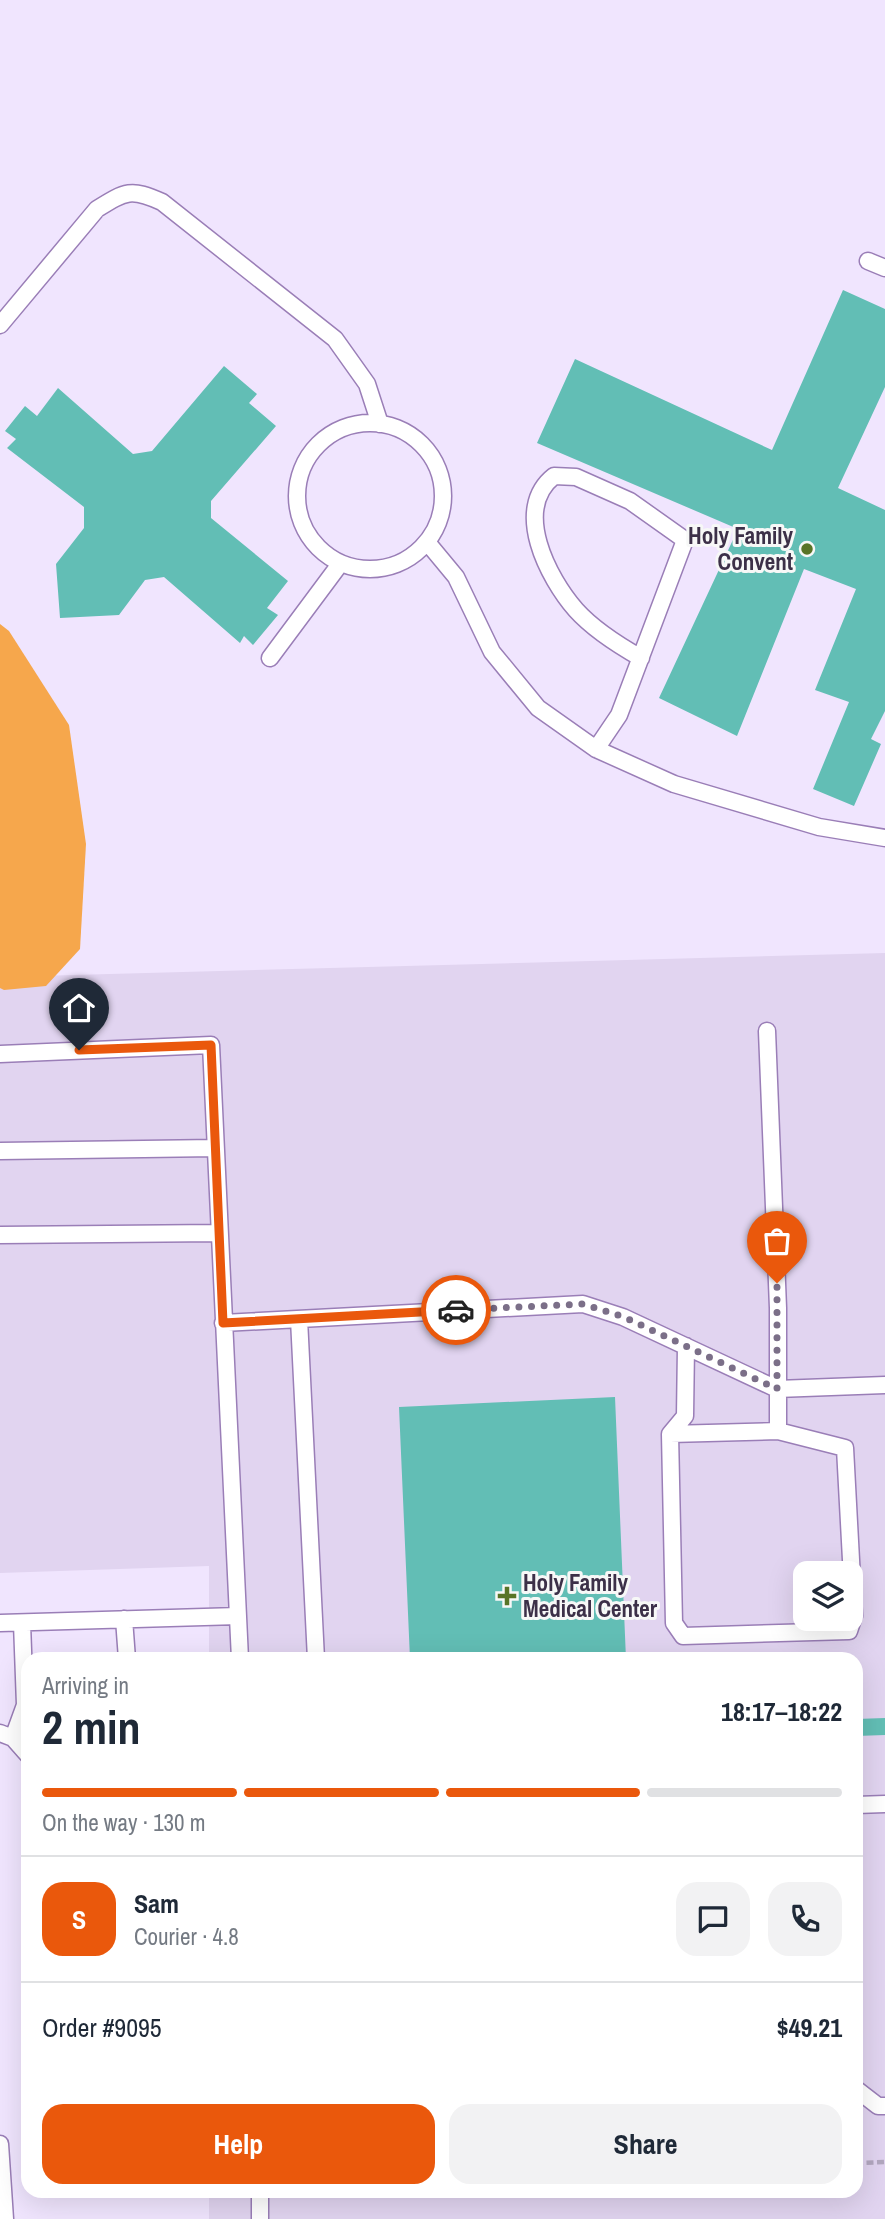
<!DOCTYPE html>
<meta charset="utf-8">
<style>
:root{--surface:#fff;--page:#f2f2f3;--text:#1f2937;--muted:#747a83;--line:#e0e1e3;--accent:#ea580c}
body{margin:0;font-family:"Archivo Narrow",sans-serif;background:var(--page);color:var(--text);height:100vh;display:flex;flex-direction:column;font-size:26px;white-space:nowrap}
*{box-sizing:border-box;margin:0}
p{font-size:23px;color:var(--muted)}
.icon{flex:none;width:38px;height:38px;fill:none;stroke:currentColor;stroke-width:2;stroke-linecap:round;stroke-linejoin:round}
.map{position:relative;flex:1;overflow:hidden}
.drawer{position:absolute;left:21px;top:1652px;width:842px;height:546px;display:flex;flex-direction:column;background:var(--surface);border-radius:21px;box-shadow:0 7px 28px #0002}
.drawer>*{flex:none}
.fabs{position:absolute;left:793px;top:1561px;display:grid;gap:14px}
.fabs a{display:grid;place-items:center;width:70px;height:70px;border-radius:14px;background:var(--surface);box-shadow:0 7px 28px #0002;font-size:35px}
.pin{position:absolute;display:grid;place-items:center;width:60px;height:60px;color:#fff;margin:-72px -30px;border-radius:50% 50% 50% 0;rotate:-45deg;box-shadow:0 0 7px #0007}
.pin .icon{rotate:45deg}
.courier{position:absolute;display:grid;place-items:center;width:70px;height:70px;margin:-35px;border:5px solid #ea580c;border-radius:50%;background:#fff;color:#222;box-shadow:0 2px 9px #0007}
.summary em{font-style:normal;font-weight:700}
.summary div{display:flex;flex-direction:column-reverse}
.summary{display:flex;align-items:center;justify-content:space-between;height:119px;padding:0 21px}
h1{font-size:46px;font-weight:700;line-height:52px}
.bar{display:grid;grid-template-columns:repeat(4,1fr);gap:10px 7px;align-content:center;height:84px;padding:0 21px}
.bar i{height:9px;border-radius:5px;background:var(--line)}
.bar .current{background:var(--accent)}
.bar p{grid-column:span 4}
.line{display:flex;align-items:center;gap:18px;padding:0 21px;border-top:2px solid var(--line)}
.line div{flex:1}
.round{display:grid;place-items:center;flex:none;width:74px;height:74px;border-radius:21px;background:var(--page)}
.cta{display:flex;gap:14px;margin-top:auto;padding:14px 21px}
.cta a{flex:1;height:80px;border-radius:21px;background:var(--accent);color:#fff;font-size:28px;font-weight:700;line-height:80px;text-align:center}
.cta a+a{background:var(--page);color:var(--text)}
.map>svg:first-child{display:block}
.built{fill:#e1d4f0;fill-rule:evenodd}
.forest{fill:#f6a74c}
.building{fill:#62beb5}
.lines{fill:none;stroke-linecap:round;stroke-linejoin:round}
.service-casing{stroke:#9a7eb7;stroke-width:19}
.path{stroke:#b2a7bf;stroke-width:4.5;stroke-dasharray:7 3.5;stroke-linecap:butt}
.service{stroke:#fff;stroke-width:16}
.done{stroke:#7b6f88;stroke-width:7;stroke-dasharray:0 12.6}
.route{stroke:#ea580c;stroke-width:9}
.poi-dot{fill:#587427;stroke:#f7f8f7;stroke-width:2.5}
.labels{text-anchor:middle;stroke-width:6;stroke-linejoin:round;paint-order:stroke}
.poi-label{font-size:23px;font-weight:bold;fill:#3c3048;stroke:#f7f8f7;text-anchor:end}
</style>
<div class="map">
<svg width="885" height="2219" viewBox="0 0 885 2219">
<rect width="100%" height="100%" fill="#f0e5fe"/>
<path class="built" d="M885 953V2219H209V2191H856V1659H209V1566L0 1573V977ZM805 1573H850V1619H805Z"/>
<path class="forest" d="M0 624 9 631 69 725 86 844 80 949 46 986 4 990 0 988Z"/>
<path class="building" d="M843 290 885 309V387L838 488 885 510V711L871 739 881 744 854 806 813 789 849 702 815 690 856 589 804 569 737 736 659 698 738 529 537 443 575 359 772 450Z
M224 366 257 394 249 403 276 426 211 501V518L288 581 267 608 278 615 253 645 244 636 240 643 164 577 145 580 119 615 60 618 56 564 84 528V507L7 448 16 439 5 431 25 406 37 416 58 388 133 454 152 451Z
M615 1397 626 1659H410L399 1407Z
M885 1718V1735L856 1736V1719Z"/>
<g class="lines">
<g class="service-casing">
<path id="service" d="M868 261 885 268
M0 325 97 209C126 191 131 188 162 202L335 339 367 384 380 424
M297 496a73 73 0 1 1 146 0a73 73 0 1 1-146 0Z
M427 542 456 577 492 652 538 708 596 749 674 784 819 827 885 838
M270 658 340 564
M596 749 619 715 685 540 630 501 576 477 554 476C512 509 548 578 576 610 594 630 618 645 641 658
M0 1054 211 1045 240 1659
M0 1151 215 1148
M0 1235 218 1233
M299 1319 316 1659
M223 1323 583 1304 623 1317 777 1389 885 1385
M686 1346 685 1416 670 1434 674 1623 683 1636 849 1631 854 1616 845 1448 778 1431V1308L767 1031
M670 1434 778 1431
M124 1619 127 1659
M0 1623 238 1616
M0 1733 13 1738 28 1755
M13 1738 25 1705 22 1623
M856 1805 885 1804
M856 2089 878 2106H885
M0 2144 5 2219
M260 2191V2219"/>
</g>
<path class="path" d="M856 2163 885 2162"/>
<use href="#service" class="service"/>
</g>
<g class="lines">
<path class="done" d="M456 1310 583 1304 624 1317 777 1389V1283"/>
<path class="route" d="M79 1050 211 1045 223 1323 456 1310"/>
</g>
<g class="poi-dot">
<circle cx="807" cy="549" r="7"/>
<path d="M503.5 1585.5h7v7h7v7h-7v7h-7v-7h-7v-7h7z"/>
</g>
<g class="labels">
<g class="poi-label">
<text x="793" y="544">Holy Family<tspan x="793" dy="26">Convent</tspan></text>
<text x="523" y="1591" text-anchor="start">Holy Family<tspan x="523" dy="26">Medical Center</tspan></text>
</g>
</g>
</svg>
<div class="fabs">
<a><svg class="icon" aria-label="layers" viewBox="0 0 24 24"><path d="M12 4l9 5-9 5-9-5zM3 14l9 5 9-5"/></svg></a>
</div>
<div class="pin" style="left:777px;top:1283px;background:#ea580c"><svg class="icon" aria-label="bag" viewBox="0 0 24 24"><path d="M5 8h14l-1 12H6zM9 8a3 3 0 0 1 6 0"/></svg></div>
<div class="pin" style="left:79px;top:1050px;background:#1f2937"><svg class="icon" aria-label="home" viewBox="0 0 24 24"><path d="M3 11l9-7 9 7M6 9v11h12V9"/></svg></div>
<div class="courier" style="left:456px;top:1310px"><svg class="icon" aria-label="car" viewBox="0 0 24 24"><path d="M5 17H2v-5l4-1 3-4h7l3 4 3 1v5h-3M9 17h6M6 11h13"/><circle cx="7" cy="17" r="2"/><circle cx="17" cy="17" r="2"/></svg></div>
<section class="drawer">
<div class="summary"><div><h1>2 min</h1><p>Arriving in</p></div><em>18:17–18:22</em></div>
<div class="bar"><i class="current"></i><i class="current"></i><i class="current"></i><i></i><p>On the way · 130 m</p></div>
<div class="line" style="height:126px"><b class="round" style="background:var(--accent);color:#fff">S</b><div><b>Sam</b><p>Courier · 4.8</p></div><a class="round"><svg class="icon" aria-label="chat" viewBox="0 0 24 24"><path d="M4 5h16v11H9l-5 4z"/></svg></a><a class="round"><svg class="icon" aria-label="phone" viewBox="0 0 24 24"><path d="M5 4h4l2 5-3 2q2 4 5 5l2-3 5 2v4C11 20 4 13 5 4z"/></svg></a></div>
<div class="line" style="height:91px"><div>Order #9095</div><b>$49.21</b></div>
<div class="cta"><a>Help</a><a>Share</a></div>
</section>
</div>
